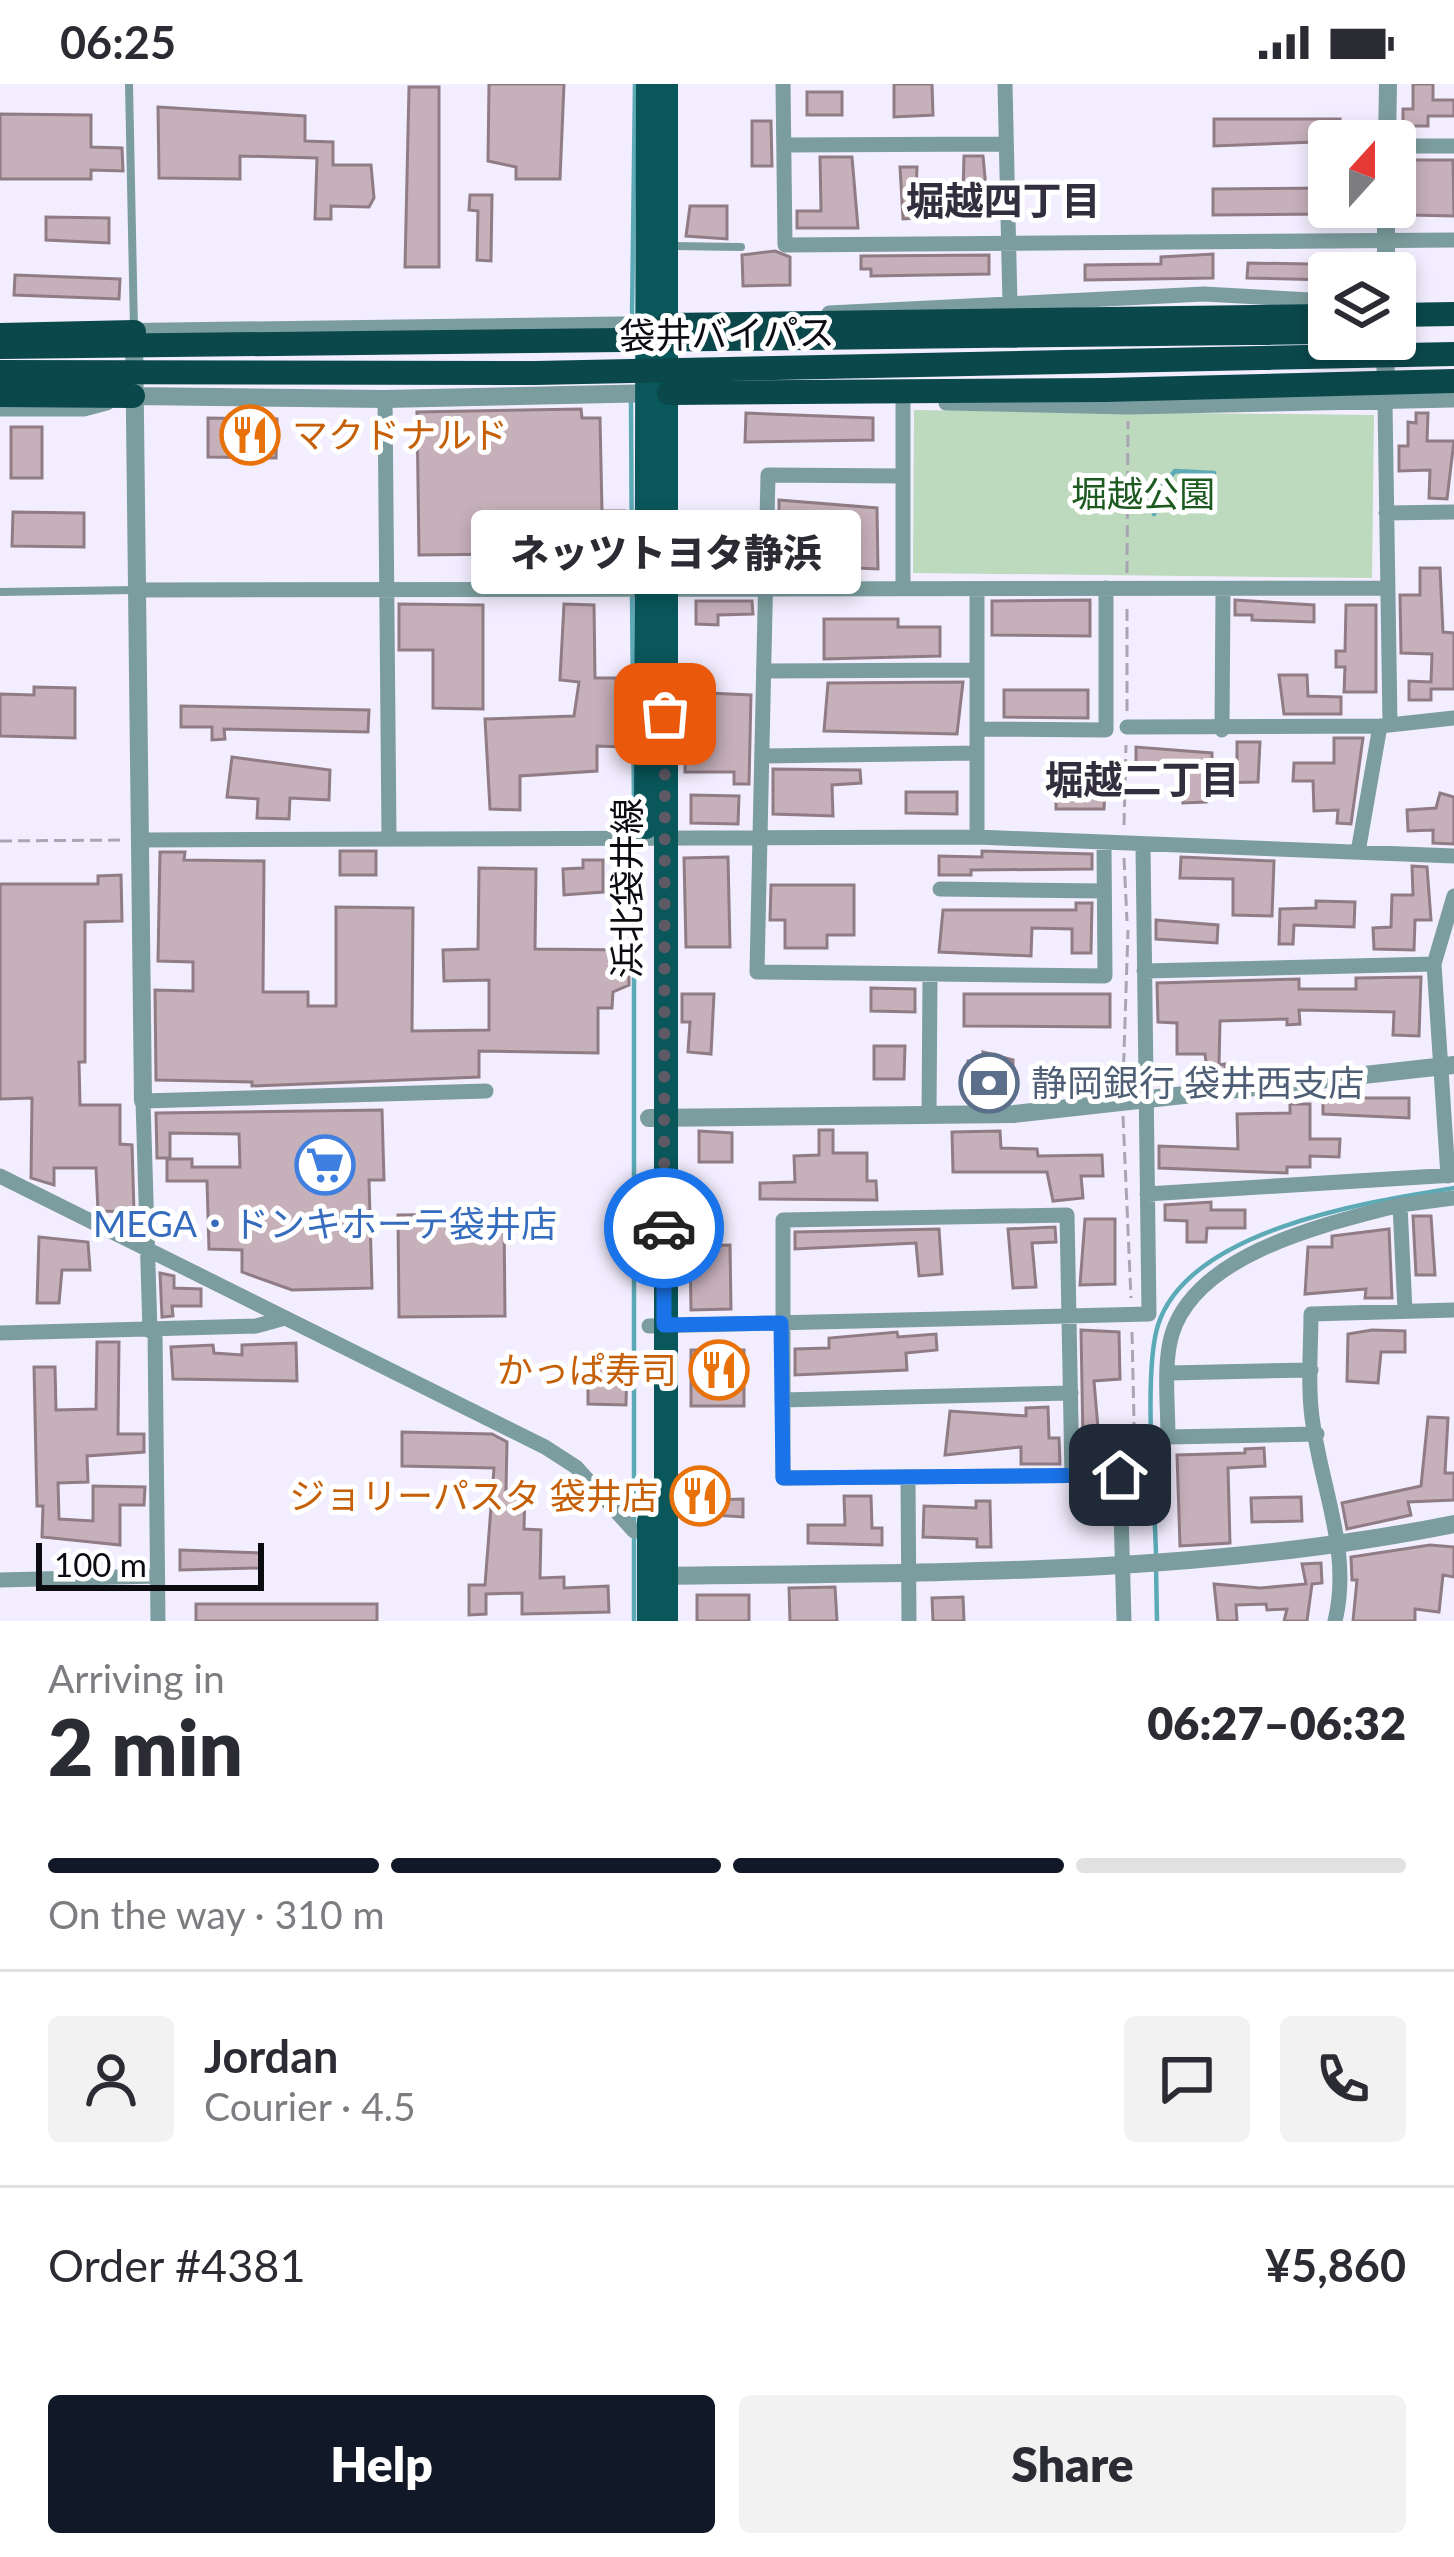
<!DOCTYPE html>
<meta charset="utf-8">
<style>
:root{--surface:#fff;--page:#f2f2f3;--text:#2b2b33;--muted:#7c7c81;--line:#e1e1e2;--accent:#111827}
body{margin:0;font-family:Lato,"Noto Sans JP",sans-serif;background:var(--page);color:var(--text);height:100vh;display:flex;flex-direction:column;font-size:45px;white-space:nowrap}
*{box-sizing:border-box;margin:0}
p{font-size:39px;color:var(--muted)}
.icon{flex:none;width:66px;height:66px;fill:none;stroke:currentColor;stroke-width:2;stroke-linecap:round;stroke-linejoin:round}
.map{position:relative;height:1537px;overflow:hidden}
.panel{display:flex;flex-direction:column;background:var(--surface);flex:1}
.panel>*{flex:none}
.needle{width:78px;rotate:21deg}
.buttons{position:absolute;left:1308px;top:36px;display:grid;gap:24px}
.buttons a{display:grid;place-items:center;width:108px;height:108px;border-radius:12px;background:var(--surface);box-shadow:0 6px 18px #0003;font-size:60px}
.scale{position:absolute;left:36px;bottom:30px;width:228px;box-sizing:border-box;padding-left:12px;border:6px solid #0d0b12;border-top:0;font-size:33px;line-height:42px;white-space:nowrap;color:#0d0b12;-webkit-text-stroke:9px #fff;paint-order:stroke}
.pin{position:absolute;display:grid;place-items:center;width:102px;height:102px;color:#fff;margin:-51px;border-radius:24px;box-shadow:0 6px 18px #0006}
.courier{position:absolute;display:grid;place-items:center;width:120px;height:120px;margin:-60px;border:9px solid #1a73e8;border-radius:50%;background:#fff;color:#222;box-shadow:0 3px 15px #0007}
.bubble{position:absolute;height:84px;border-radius:12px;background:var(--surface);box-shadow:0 6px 18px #0003;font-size:39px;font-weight:800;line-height:84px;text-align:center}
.head em{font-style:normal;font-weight:800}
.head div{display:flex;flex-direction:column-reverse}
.head{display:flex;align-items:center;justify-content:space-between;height:204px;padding:0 48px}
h1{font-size:78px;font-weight:800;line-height:90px}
.bar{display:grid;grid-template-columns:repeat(4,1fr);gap:18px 12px;align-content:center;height:144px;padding:0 48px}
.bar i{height:15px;border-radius:9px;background:var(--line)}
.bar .on{background:var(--accent)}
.bar p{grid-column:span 4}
.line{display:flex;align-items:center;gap:30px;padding:0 48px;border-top:3px solid var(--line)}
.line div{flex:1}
.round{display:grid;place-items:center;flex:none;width:126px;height:126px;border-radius:12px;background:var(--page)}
.primary-button{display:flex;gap:24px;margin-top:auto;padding:24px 48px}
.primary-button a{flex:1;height:138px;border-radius:12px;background:var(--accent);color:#fff;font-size:48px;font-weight:800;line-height:138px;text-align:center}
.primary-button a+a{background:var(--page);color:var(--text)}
.status{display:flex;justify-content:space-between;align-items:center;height:84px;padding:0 60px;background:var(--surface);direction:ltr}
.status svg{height:33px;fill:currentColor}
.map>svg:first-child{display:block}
.green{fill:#bedabe}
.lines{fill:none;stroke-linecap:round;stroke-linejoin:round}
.stream{stroke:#5baab6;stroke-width:4.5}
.building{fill:#c6b0ba;stroke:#907c85;stroke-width:3}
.path{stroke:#a9a5b3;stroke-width:3;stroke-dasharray:12 6;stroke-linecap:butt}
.service{stroke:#7c9d9f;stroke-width:8}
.minor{stroke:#7c9d9f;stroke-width:15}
.tertiary{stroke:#7c9d9f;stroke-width:18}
.primary{stroke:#09575b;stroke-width:24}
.trunk{stroke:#0a484c;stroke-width:24}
.trunk-bridge{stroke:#0a484c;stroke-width:24}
.done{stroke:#5e5a65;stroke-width:12;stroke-dasharray:0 21.6}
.route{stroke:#1a73e8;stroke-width:15}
.labels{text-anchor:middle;stroke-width:10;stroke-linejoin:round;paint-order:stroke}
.street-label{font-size:36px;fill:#0d0b12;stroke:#fff}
.food-label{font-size:36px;fill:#c56008;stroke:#fff;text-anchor:end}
.park-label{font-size:36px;fill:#1c5a20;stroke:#fff}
.service-label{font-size:36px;fill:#4e5e75;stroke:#fff;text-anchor:start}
.shop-label{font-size:36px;fill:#366cbe;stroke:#fff}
.neighbourhood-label{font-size:39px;font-weight:bold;fill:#332e3e;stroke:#fff}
</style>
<div class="status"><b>06:25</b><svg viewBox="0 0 49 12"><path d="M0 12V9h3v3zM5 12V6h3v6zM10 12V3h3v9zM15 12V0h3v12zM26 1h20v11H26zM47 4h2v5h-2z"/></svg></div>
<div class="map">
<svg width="1454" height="1537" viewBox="0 0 1454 1537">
<rect width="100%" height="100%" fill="#f3eeff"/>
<path class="green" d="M914 326 1374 331 1372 494 913 489Z"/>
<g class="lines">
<path class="stream" d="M632 234 635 0
M631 318 632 498
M1154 430 1162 403 1175 387 1214 389
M632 510 634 720
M634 1440V738
M634 1452V1537
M1156 1471C1155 1416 1143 1289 1158 1241 1189 1145 1368 1118 1454 1104
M1156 1482 1157 1537"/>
</g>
<path class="building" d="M489 0H564L560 95H516V83L488 77Z
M894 0H932L933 31 894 33Z
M1413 0H1433V16H1454V32H1428V42H1403V25H1413Z
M409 3H439V183H405Z
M807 8H842V31H807Z
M158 23 305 32V57L333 58V81H371L374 114 369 123 331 122V135H315L317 74 240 72V95L159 94Z
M0 30 91 31V63L122 64 123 87 91 86V95H0Z
M1214 35H1340V57L1214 62Z
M752 37H771L772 82H752Z
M964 72H983L988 125 917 128V134L903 135 900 83H917L916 109H963Z
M820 73H852L858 144H797V127H821Z
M1410 76H1453L1454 132 1410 131Z
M1329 104V130L1213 131V105Z
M470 111H492L491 177 477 176 478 127 469 126Z
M690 122H727V155L686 152Z
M46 133 109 134V159L46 156Z
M775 167 790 173V201L743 202 742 171Z
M1213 170V194L1085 196V181L1161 180V173Z
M989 171V190L871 192V185H861V172Z
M1316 173 1350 174V189H1329L1328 196 1247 194 1248 179 1310 180Z
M15 191 120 195 119 215 14 211Z
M581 325 582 334H600L602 427H625V473H603V487L586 488V469L419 471 417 328Z
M746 329 873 334V356L745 358Z
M1416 329H1428L1427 357H1454L1447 415 1429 414 1430 386 1399 387V362H1408V338L1416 339Z
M208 334 277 335 276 374 208 373Z
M11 343H42V394H11Z
M779 416 877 424 878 485 858 484V471H822V482L799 483 797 441 779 440Z
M13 428 84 429V463L12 462Z
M689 440 715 441 714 480 688 479Z
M1420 484H1440L1443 548 1454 549V605H1431V616H1409V597L1431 598 1432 570 1401 569 1400 511H1420Z
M1090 516V552L992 551V517Z
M1235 516 1314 521V538L1252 536V531H1235Z
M696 517H752L753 530 718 531V541L696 540Z
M399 520 483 521V625L433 624V566H399Z
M564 520 594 521 595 594H616V643H624V663L597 662V687L520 692V726L490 725 485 635 574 632 579 598 560 596Z
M1346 521H1376V608H1344L1345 583H1336V567H1345Z
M824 535H898V543H940V572L824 575Z
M1279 591H1307L1308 612 1341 613V630H1284Z
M963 598 957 650 824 647 828 599Z
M34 603 75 604V654L0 652V610L34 611Z
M1004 606H1088V634L1004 633Z
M685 608 751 611 749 700H734V688H685Z
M181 622 369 626 368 648 224 645 225 655 212 656V643H181Z
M1334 654H1363L1351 740 1337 739 1338 726 1314 727 1313 697H1293L1294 679H1334Z
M1237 658H1260L1258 698 1205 699 1206 718 1183 719 1187 682 1136 683V663L1212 669V679H1237Z
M232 673 330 686 329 716 290 714 289 735 257 734 258 715 227 713Z
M773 685 860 686 861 699 832 701 833 732 773 730Z
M1056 707H1105L1104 725H1056Z
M906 708H957V730L906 729Z
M1440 709 1454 713V760L1433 759V746L1408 747 1407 726 1436 724Z
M691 711 739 712 738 740 691 739Z
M340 767H376V791H340Z
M982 767 1092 770V785L971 786V791H939V772L982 773Z
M160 768H185L184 776 264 777 263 908H308V922H336V823L413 824 412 947 489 946V896L444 897 443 866 478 865 479 784 536 785 535 865 629 866V901L613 908 612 924H598V969L479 967V993L252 1002V998L156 996 155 906 193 907V878L158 877Z
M728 773 730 863H686L684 774Z
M1181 773 1274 777 1272 832 1233 831V795L1180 794Z
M583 776H603V808L564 811 563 785 583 784Z
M1412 782 1427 783 1431 836H1415L1414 866 1374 865 1373 844 1391 843 1392 811H1413Z
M121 791 122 837 85 838V978H79L80 1021H120V1060L132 1061 134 1128 98 1127 96 1084H54V1101L31 1094 32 1014 0 1015V800H98V792Z
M771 801H854V851H827V864H785V836H770Z
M1316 817 1355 818 1354 843 1294 841 1293 860H1279L1280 825 1316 824Z
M1076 819H1092L1091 869H1072V845L1032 844 1031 872 939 868 943 826H1076Z
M1156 836 1218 841 1217 859 1156 855Z
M1421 893 1419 952 1393 951 1394 928 1299 926 1300 940 1287 941V935L1220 937 1219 981 1225 980 1226 993 1208 995 1205 970H1177V939L1158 938 1157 899 1299 895V905H1356V894Z
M871 904 915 905V928L871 927Z
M682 910H714L711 970 688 968 690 938H682Z
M964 910H1110V943L964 942Z
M874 962H905L904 995H874Z
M983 968 1013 976V1012H968V977H983Z
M1362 1005V1014H1409V1034L1323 1030V1009Z
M1290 1020H1310V1055H1340L1339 1073 1310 1072V1083H1287V1089L1159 1084V1062L1238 1065 1237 1030 1290 1029Z
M382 1026 384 1096H369L372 1204 292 1206 242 1188V1166L209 1165 207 1097H167V1075H192V1083H240L239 1050 170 1049V1074H157L156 1029Z
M819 1046H833V1069H867V1097H876L877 1116 760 1115V1099L795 1098 794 1072 819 1071Z
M699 1047 732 1049V1078H699Z
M1000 1047 1001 1064 1037 1065 1038 1072 1102 1071 1103 1092H1081L1083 1114 1053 1117 1047 1088H953L952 1048Z
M1211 1118V1126H1245V1144H1207L1206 1158H1187V1137L1165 1136V1121Z
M504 1130 505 1232 399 1233 398 1131Z
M1413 1132H1431L1435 1191H1416Z
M1085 1135H1115V1200L1080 1201Z
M1055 1143 1056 1158 1032 1159 1036 1203 1013 1204 1008 1145Z
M939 1145 942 1190 919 1192 916 1159 795 1165V1148Z
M1389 1145 1392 1214H1365L1366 1205 1305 1210 1308 1163H1332V1152Z
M39 1153 88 1158 90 1186H62L59 1219H37Z
M730 1161 731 1225 691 1226 690 1162Z
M160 1189 174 1192V1204L201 1205V1222H172L173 1232 162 1233Z
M1081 1246 1119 1248 1120 1295 1094 1297 1099 1356 1083 1357Z
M1372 1246 1405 1247V1268H1381L1378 1299 1347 1297 1348 1250Z
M897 1248 898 1253 936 1250 937 1266 906 1269 907 1286 795 1291V1265L829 1264V1254Z
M97 1258H119L118 1350H144V1368L87 1372 88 1398 58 1399 59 1435 93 1437V1402L145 1403 144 1421H120V1461L42 1453 43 1422H37L34 1283H55L56 1326 96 1325Z
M296 1259 297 1297 173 1295 171 1263 213 1261 214 1269 242 1271V1261Z
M691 1266H744V1322H691Z
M588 1277 627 1278 626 1321 588 1320Z
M1048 1323 1049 1354H1059L1060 1380H1021V1363L945 1371 950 1327 1026 1332V1324Z
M1428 1333 1448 1334 1445 1389H1454V1416L1408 1418 1411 1431 1347 1445 1342 1419 1421 1402Z
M402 1348 492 1350 507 1358 506 1406 525 1407 524 1445 541 1446 540 1494 564 1493V1504L608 1502 609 1528 522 1530V1509L486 1510V1530L469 1531V1501H485L494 1384 402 1382Z
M1264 1364 1265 1382 1228 1384 1230 1459 1180 1462 1177 1371 1245 1369V1365Z
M684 1394H709V1416L743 1415V1433L684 1429Z
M844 1412H871L872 1444H882V1461L808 1459V1441H845Z
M1301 1413 1302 1437 1252 1438 1251 1414Z
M976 1417H990L991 1463H977V1455L923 1453 924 1422 976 1424Z
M1430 1461 1454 1463V1493L1443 1491 1439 1528 1415 1525V1537H1353L1357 1496H1352L1351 1473Z
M180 1466 261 1469V1484L180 1486Z
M1321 1479 1322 1499 1312 1500 1307 1537H1284L1287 1525 1267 1526 1266 1520 1236 1521 1237 1537H1218L1214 1500 1260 1504 1306 1500 1302 1480Z
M835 1503 837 1537H790L789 1504Z
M697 1511H749V1537H697Z
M963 1513 964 1537H933L932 1514Z
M196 1520H377V1537H196Z"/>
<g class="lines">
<path class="path" d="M1127 489 1128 337
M1127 627V523
M1124 741 1126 661
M0 757 124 756
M1124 774 1127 837
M1123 999 1128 846
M1123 1032 1131 1214
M1132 1248 1135 1382"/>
<path class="service" d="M129 0 134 246
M673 162 741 163
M0 508 136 506"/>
<path class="minor" d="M783 0 785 161 1454 156
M1005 0 1010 221
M784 61 1006 60
M1395 62H1454
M829 229 1204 210 1329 217
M385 315 389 752
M946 319 1128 323 1454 316
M1385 320 1390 639
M0 325H84L107 319
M903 392 768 391 757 888 1105 892 1104 761
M1386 429 1454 428
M903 504V318
M977 505V753
M136 506 1386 504
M765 587 977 586
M1127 643 1380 642 1454 634
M977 645 1106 646V504
M1222 646 1223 505
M764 672 977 669
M140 756 977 753 1454 772
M1358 768 1380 642
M940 805 1104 807
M1144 887 1434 880
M929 1032 930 893
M0 1092 545 1363 576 1383 634 1447 654 1445
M1448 1092 1434 880 1454 812
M1147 1110 1454 1091
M1405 1227 1400 1121 1454 1114
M649 1242 1149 1230 1143 762
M155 1246 158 1537
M150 1247 143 1017 486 1007
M0 1249 256 1242 285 1234
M1169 1289 1311 1286
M782 1316 1071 1309
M1317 1350 1168 1353C1168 1321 1163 1280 1172 1250 1197 1169 1326 1140 1400 1121
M1072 1391 1067 1131 783 1136V1394L1120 1391 1124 1537
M908 1395 909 1537
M0 1496 157 1492
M1335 1537C1353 1464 1317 1395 1311 1324 1308 1293 1311 1261 1311 1230L1454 1226"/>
<path class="tertiary" d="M1387 57 1388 0
M1386 189V123
M133 312 385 315 658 309
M1385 320 1386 255
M143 1017 134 248 656 241
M649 1034 1014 1030 1454 981
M653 1492C920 1488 1191 1493 1454 1440"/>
<path class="primary" d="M646 743 648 0
M649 1537V1437
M666 1537V0"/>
<path class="trunk" d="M1395 231 1454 230
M666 241 1329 232
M0 251 134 248
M669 309 1105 306
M0 311 133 312"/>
<path class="trunk-bridge" d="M0 263 1329 248
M0 288 535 289 1454 270
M1105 306 1454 297"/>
</g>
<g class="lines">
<path class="done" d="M664 1144 665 630"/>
<path class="route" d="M664 1144V1241L781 1239 783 1394 1120 1391"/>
</g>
<defs>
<g id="restaurant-ring" transform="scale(3)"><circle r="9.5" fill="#fff" stroke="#e8710a" stroke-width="1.5"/><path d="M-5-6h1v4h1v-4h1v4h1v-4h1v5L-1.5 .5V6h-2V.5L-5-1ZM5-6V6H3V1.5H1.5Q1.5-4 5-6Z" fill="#e8710a"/></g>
<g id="bank-ring" transform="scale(3)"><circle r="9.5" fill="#fff" stroke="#5c6f8a" stroke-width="1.5"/><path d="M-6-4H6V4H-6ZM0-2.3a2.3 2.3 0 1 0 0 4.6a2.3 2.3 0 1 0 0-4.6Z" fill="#5c6f8a"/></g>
<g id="supermarket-ring" transform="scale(3)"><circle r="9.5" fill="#fff" stroke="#3f7fe0" stroke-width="1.5"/><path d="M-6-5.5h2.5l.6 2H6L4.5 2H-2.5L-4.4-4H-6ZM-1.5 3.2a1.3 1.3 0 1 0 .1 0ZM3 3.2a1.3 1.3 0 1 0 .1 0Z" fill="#3f7fe0"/></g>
</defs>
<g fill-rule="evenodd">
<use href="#restaurant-ring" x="250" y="351"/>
<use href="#bank-ring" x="989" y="999"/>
<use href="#supermarket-ring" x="325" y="1081"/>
<use href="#restaurant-ring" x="719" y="1286"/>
<use href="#restaurant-ring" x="700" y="1412"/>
</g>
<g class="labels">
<g class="street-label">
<text transform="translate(727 250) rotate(-1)" y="13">袋井バイパス</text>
<text transform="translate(627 804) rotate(-90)" y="13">浜北袋井線</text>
</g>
<g class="food-label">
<text x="292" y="364" text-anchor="start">マクドナルド</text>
<text x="677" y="1299">かっぱ寿司</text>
<text x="658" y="1425">ジョリーパスタ 袋井店</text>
</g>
<g class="park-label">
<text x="1143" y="423">堀越公園</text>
</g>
<g class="service-label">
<text x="1031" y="1012">静岡銀行 袋井西支店</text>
</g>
<g class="shop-label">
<text x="325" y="1153">MEGA・ドンキホーテ袋井店</text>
</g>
<g class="neighbourhood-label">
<text x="1003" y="131">堀越四丁目</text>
<text x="1142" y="710">堀越二丁目</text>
</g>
</g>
</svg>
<div class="buttons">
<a><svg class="needle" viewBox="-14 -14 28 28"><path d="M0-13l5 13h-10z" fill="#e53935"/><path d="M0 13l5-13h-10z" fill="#7c7c81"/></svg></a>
<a><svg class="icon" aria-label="layers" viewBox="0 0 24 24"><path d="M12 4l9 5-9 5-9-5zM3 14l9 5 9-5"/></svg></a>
</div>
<div class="scale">100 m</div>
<div class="pin" style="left:665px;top:630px;background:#ea580c"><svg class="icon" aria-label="bag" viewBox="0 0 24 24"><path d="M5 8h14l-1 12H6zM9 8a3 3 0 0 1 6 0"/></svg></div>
<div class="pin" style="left:1120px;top:1391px;background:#1f2937"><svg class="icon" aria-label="home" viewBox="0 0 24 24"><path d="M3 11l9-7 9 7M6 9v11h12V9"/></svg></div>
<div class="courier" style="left:664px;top:1144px"><svg class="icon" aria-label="car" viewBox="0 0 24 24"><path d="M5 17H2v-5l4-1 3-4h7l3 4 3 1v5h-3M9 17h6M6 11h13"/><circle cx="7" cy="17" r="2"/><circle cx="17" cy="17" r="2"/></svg></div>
<div class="bubble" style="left:471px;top:426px;width:390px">ネッツトヨタ静浜</div>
</div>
<section class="panel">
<div class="head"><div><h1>2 min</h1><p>Arriving in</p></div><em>06:27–06:32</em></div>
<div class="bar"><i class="on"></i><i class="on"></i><i class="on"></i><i></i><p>On the way · 310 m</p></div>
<div class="line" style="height:216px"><a class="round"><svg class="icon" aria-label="person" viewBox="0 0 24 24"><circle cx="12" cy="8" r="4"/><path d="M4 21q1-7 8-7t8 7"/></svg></a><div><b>Jordan</b><p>Courier · 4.5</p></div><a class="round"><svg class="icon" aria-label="chat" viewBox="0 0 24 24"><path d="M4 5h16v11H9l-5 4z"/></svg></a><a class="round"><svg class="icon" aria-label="phone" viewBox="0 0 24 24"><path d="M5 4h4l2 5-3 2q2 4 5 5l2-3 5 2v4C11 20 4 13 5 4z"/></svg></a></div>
<div class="line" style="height:156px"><div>Order #4381</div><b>¥5,860</b></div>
<div class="primary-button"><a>Help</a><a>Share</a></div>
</section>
